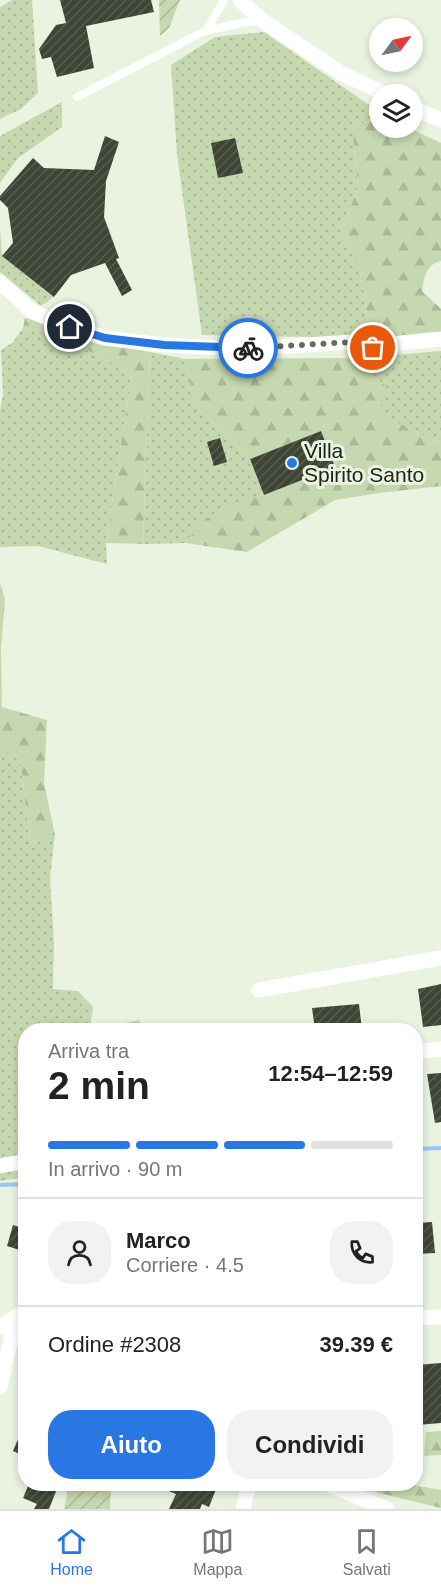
<!DOCTYPE html>
<html lang="it">
<meta charset="utf-8">
<style>
:root{--surface:#fff;--page:#f2f2f2;--text:#222;--muted:#767676;--line:#e0e0e0;--accent:#2877e2}
body{margin:0;font-family:Helvetica,sans-serif;background:var(--page);color:var(--text);height:100vh;display:flex;flex-direction:column;font-size:22px;white-space:nowrap}
*{box-sizing:border-box;margin:0}
p{font-size:20px;color:var(--muted)}
.icon{flex:none;width:33px;height:33px;fill:none;stroke:currentColor;stroke-width:2;stroke-linecap:round;stroke-linejoin:round}
.map{position:relative;flex:1;overflow:hidden}
.panel{position:absolute;left:18px;top:1023px;width:405px;height:468px;display:flex;flex-direction:column;background:var(--surface);border-radius:24px;box-shadow:0 3px 9px #0003}
.panel>*{flex:none}
.needle{width:39px;rotate:57deg}
.tools{position:absolute;left:369px;top:18px;display:grid;gap:12px}
.tools a{display:grid;place-items:center;width:54px;height:54px;border-radius:50%;background:var(--surface);box-shadow:0 3px 9px #0003;font-size:30px}
.pin{position:absolute;display:grid;place-items:center;width:51px;height:51px;color:#fff;margin:-26px;border:3px solid #fff;border-radius:50%;box-shadow:0 2px 6px #0007}
.courier{position:absolute;display:grid;place-items:center;width:60px;height:60px;margin:-30px;border:4px solid #2877e2;border-radius:50%;background:#fff;color:#222;box-shadow:0 2px 8px #0007}
.summary em{font-style:normal;font-weight:700}
.summary div{display:flex;flex-direction:column-reverse}
.summary{display:flex;align-items:center;justify-content:space-between;height:102px;padding:0 30px}
h1{font-size:39px;font-weight:700;line-height:45px}
.bar{display:grid;grid-template-columns:repeat(4,1fr);gap:9px 6px;align-content:center;height:72px;padding:0 30px}
.bar i{height:8px;border-radius:4px;background:var(--line)}
.bar .active{background:var(--accent)}
.bar p{grid-column:span 4}
.line{display:flex;align-items:center;gap:15px;padding:0 30px;border-top:2px solid var(--line)}
.line div{flex:1}
.round{display:grid;place-items:center;flex:none;width:63px;height:63px;border-radius:24px;background:var(--page)}
.button{display:flex;gap:12px;margin-top:auto;padding:12px 30px}
.button a{flex:1;height:69px;border-radius:24px;background:var(--accent);color:#fff;font-size:24px;font-weight:700;line-height:69px;text-align:center}
.button a+a{background:var(--page);color:var(--text)}
.tab-bar{display:flex;justify-content:space-around;align-items:center;height:84px;border-top:2px solid var(--line);background:var(--surface);font-size:16px;color:var(--muted)}
.tab-bar a{display:grid;justify-items:center;gap:3px}
.tab-bar .active{color:var(--accent)}
.map>svg:first-child{display:block}
.grass{fill:url(#grass-dots)}
.forest{fill:url(#forest-firs)}
.garden{fill:url(#garden-furrows)}
.lines{fill:none;stroke-linecap:round;stroke-linejoin:round}
.stream{stroke:#9cc3fc;stroke-width:4}
.building{fill:url(#building-hatch)}
.service{stroke:#fff;stroke-width:8}
.minor{stroke:#fff;stroke-width:15}
.done{stroke:#676c61;stroke-width:6;stroke-dasharray:0 10.8}
.route{stroke:#2877e2;stroke-width:8}
.poi-dot{fill:#2877e2;stroke:#eaf3e0;stroke-width:2}
.labels{text-anchor:middle;stroke-width:6;stroke-linejoin:round;paint-order:stroke}
.poi-label{font-size:21px;fill:#20231c;stroke:#eaf3e0;text-anchor:start}
</style>
<div class="map">
<svg width="441" height="1509" viewBox="0 0 441 1509">
<defs>
<pattern id="grass-dots" width="8" height="8" patternUnits="userSpaceOnUse" patternTransform="scale(1.5)"><rect width="8" height="8" fill="#c6d8af"/><path d="M2 2h.1M6 6h.1" fill="none" stroke="#aab996" stroke-width="1.8" stroke-linecap="round"/></pattern>
<pattern id="forest-firs" width="22" height="20" patternUnits="userSpaceOnUse" patternTransform="scale(1.5)"><rect width="22" height="20" fill="#c6d8af"/><path d="M5 1l3.5 6h-7zM16 11l3.5 6h-7z" fill="#aab996"/></pattern>
<pattern id="garden-furrows" width="10" height="10" patternUnits="userSpaceOnUse" patternTransform="scale(1.5)"><rect width="10" height="10" fill="#c6d8af"/><path d="M-1 1l2-2M0 10L10 0M9 11l2-2" fill="none" stroke="#aab996"/></pattern>
<pattern id="building-hatch" width="6" height="6" patternUnits="userSpaceOnUse" patternTransform="scale(1.5)"><rect width="6" height="6" fill="#3e4536"/><path d="M-1 1l2-2M0 6l6-6M5 7l2-2" fill="none" stroke="#575d51"/></pattern>
</defs>
<rect width="100%" height="100%" fill="#eaf3e0"/>
<path class="grass" d="M12 0H32L38 93 21 109 0 119V7Z
M264 32 379 112V120L352 125 358 188 340 233 361 270 370 338 202 335 177 154 171 65 215 37Z
M62 102V127L18 158 0 183V136Z
M0 227 2 256 54 297 41 306 0 272Z
M23 328 77 345 132 373 106 543 107 564 38 546 0 547V411L3 395 1 350 13 342Z
M441 351V440L435 441 377 413 357 358Z
M150 352 184 359 196 406 250 459 264 495C224 506 212 510 185 543L143 544Z
M0 750 20 758 30 842 55 835 50 878 54 944 53 989 78 991 93 1007 90 1030H26L25 1177 0 1181Z"/>
<path class="forest" d="M379 120 380 128H409L441 143V261C426 264 424 278 422 291L441 309V334L436 336 370 338 361 270 340 233 358 188 352 125Z
M25 318 119 346 150 352 143 544 106 543 132 373 77 345 23 328Z
M357 358 388 389 378 413 435 441 441 440V486L380 493 335 500 247 552 185 543 201 523 226 505 264 495 335 467 321 431 250 459 196 406 184 359Z
M0 583 5 599 1 648 2 707 47 720 44 783 55 835 30 842 20 758 0 750Z
M139 1020 142 1030H89H90Z
M441 1431V1455L424 1456 426 1432Z
M375 1484H407L441 1490V1508L375 1492Z"/>
<path class="garden" d="M159 0H180L169 28 160 36Z
M69 1484H111L110 1509H64Z"/>
<g class="lines">
<path class="stream" d="M416 1149 441 1148
M0 1185 26 1184"/>
</g>
<path class="building" d="M60 0H151L154 12 86 26 94 68 57 77 51 57 42 59 39 49 56 25 66 23Z
M105 136 119 142 106 181 104 217 119 258 116 259 132 290 122 296 105 263 71 275 54 297 2 256 13 243 8 208 0 200V196L33 158 44 168 94 170Z
M235 138 243 173 218 178 211 143Z
M321 431 335 467 264 495 250 459Z
M220 438 227 462 214 466 207 442Z
M441 984V1025L423 1027 418 989Z
M359 1004 362 1030H315L312 1008Z
M441 1073V1122L435 1123 427 1074Z
M432 1222 435 1253 416 1254V1223Z
M13 1225 26 1229V1252L7 1246Z
M441 1363V1423L417 1425 416 1365Z
M25 1423H26V1457L13 1451Z
M29 1484H59L49 1509H34L37 1504 23 1498Z
M152 1484H218L209 1507 202 1504 200 1509H169L176 1494Z"/>
<g class="lines">
<path class="service" d="M206 31 224 0
M77 97 205 31 246 22 263 21"/>
<path class="minor" d="M240 0 263 21 341 73 385 94
M412 108 441 120
M0 282 30 310 53 321 105 338 164 345 242 349 354 342 373 348 400 343 441 339
M259 990 441 958
M416 1052 441 1049
M0 1166 26 1161
M416 1318 441 1317
M0 1327 26 1310
M0 1387 16 1317
M327 1484 387 1509
M243 1509 249 1484"/>
</g>
<g class="lines">
<path class="done" d="M248 348 354 342 373 348"/>
<path class="route" d="M70 327 105 338 164 345 248 348"/>
</g>
<circle class="poi-dot" cx="292" cy="463" r="6"/>
<g class="labels">
<g class="poi-label">
<text x="304" y="458">Villa<tspan x="304" dy="24">Spirito Santo</tspan></text>
</g>
</g>
</svg>
<div class="tools">
<a><svg class="needle" viewBox="-14 -14 28 28"><path d="M0-13l5 13h-10z" fill="#e53935"/><path d="M0 13l5-13h-10z" fill="#767676"/></svg></a>
<a><svg class="icon" aria-label="layers" viewBox="0 0 24 24"><path d="M12 4l9 5-9 5-9-5zM3 14l9 5 9-5"/></svg></a>
</div>
<div class="pin" style="left:373px;top:348px;background:#ea580c"><svg class="icon" aria-label="bag" viewBox="0 0 24 24"><path d="M5 8h14l-1 12H6zM9 8a3 3 0 0 1 6 0"/></svg></div>
<div class="pin" style="left:70px;top:327px;background:#1f2937"><svg class="icon" aria-label="home" viewBox="0 0 24 24"><path d="M3 11l9-7 9 7M6 9v11h12V9"/></svg></div>
<div class="courier" style="left:248px;top:348px"><svg class="icon" aria-label="bike" viewBox="0 0 24 24"><circle cx="6" cy="16" r="4"/><circle cx="18" cy="16" r="4"/><path d="M6 16l4-8h5l3 8M10 8l3 8H6M13 5h3"/></svg></div>
<section class="panel">
<div class="summary"><div><h1>2 min</h1><p>Arriva tra</p></div><em>12:54–12:59</em></div>
<div class="bar"><i class="active"></i><i class="active"></i><i class="active"></i><i></i><p>In arrivo · 90 m</p></div>
<div class="line" style="height:108px"><a class="round"><svg class="icon" aria-label="person" viewBox="0 0 24 24"><circle cx="12" cy="8" r="4"/><path d="M4 21q1-7 8-7t8 7"/></svg></a><div><b>Marco</b><p>Corriere · 4.5</p></div><a class="round"><svg class="icon" aria-label="phone" viewBox="0 0 24 24"><path d="M5 4h4l2 5-3 2q2 4 5 5l2-3 5 2v4C11 20 4 13 5 4z"/></svg></a></div>
<div class="line" style="height:78px"><div>Ordine #2308</div><b>39.39 €</b></div>
<div class="button"><a>Aiuto</a><a>Condividi</a></div>
</section>
</div>
<nav class="tab-bar">
<a class="active"><svg class="icon" aria-label="home" viewBox="0 0 24 24"><path d="M3 11l9-7 9 7M6 9v11h12V9"/></svg>Home</a>
<a><svg class="icon" aria-label="map" viewBox="0 0 24 24"><path d="M3 6l6-2 6 2 6-2v14l-6 2-6-2-6 2zM9 4v14M15 6v14"/></svg>Mappa</a>
<a><svg class="icon" aria-label="saved" viewBox="0 0 24 24"><path d="M7 4h10v16l-5-4-5 4z"/></svg>Salvati</a>
</nav>
